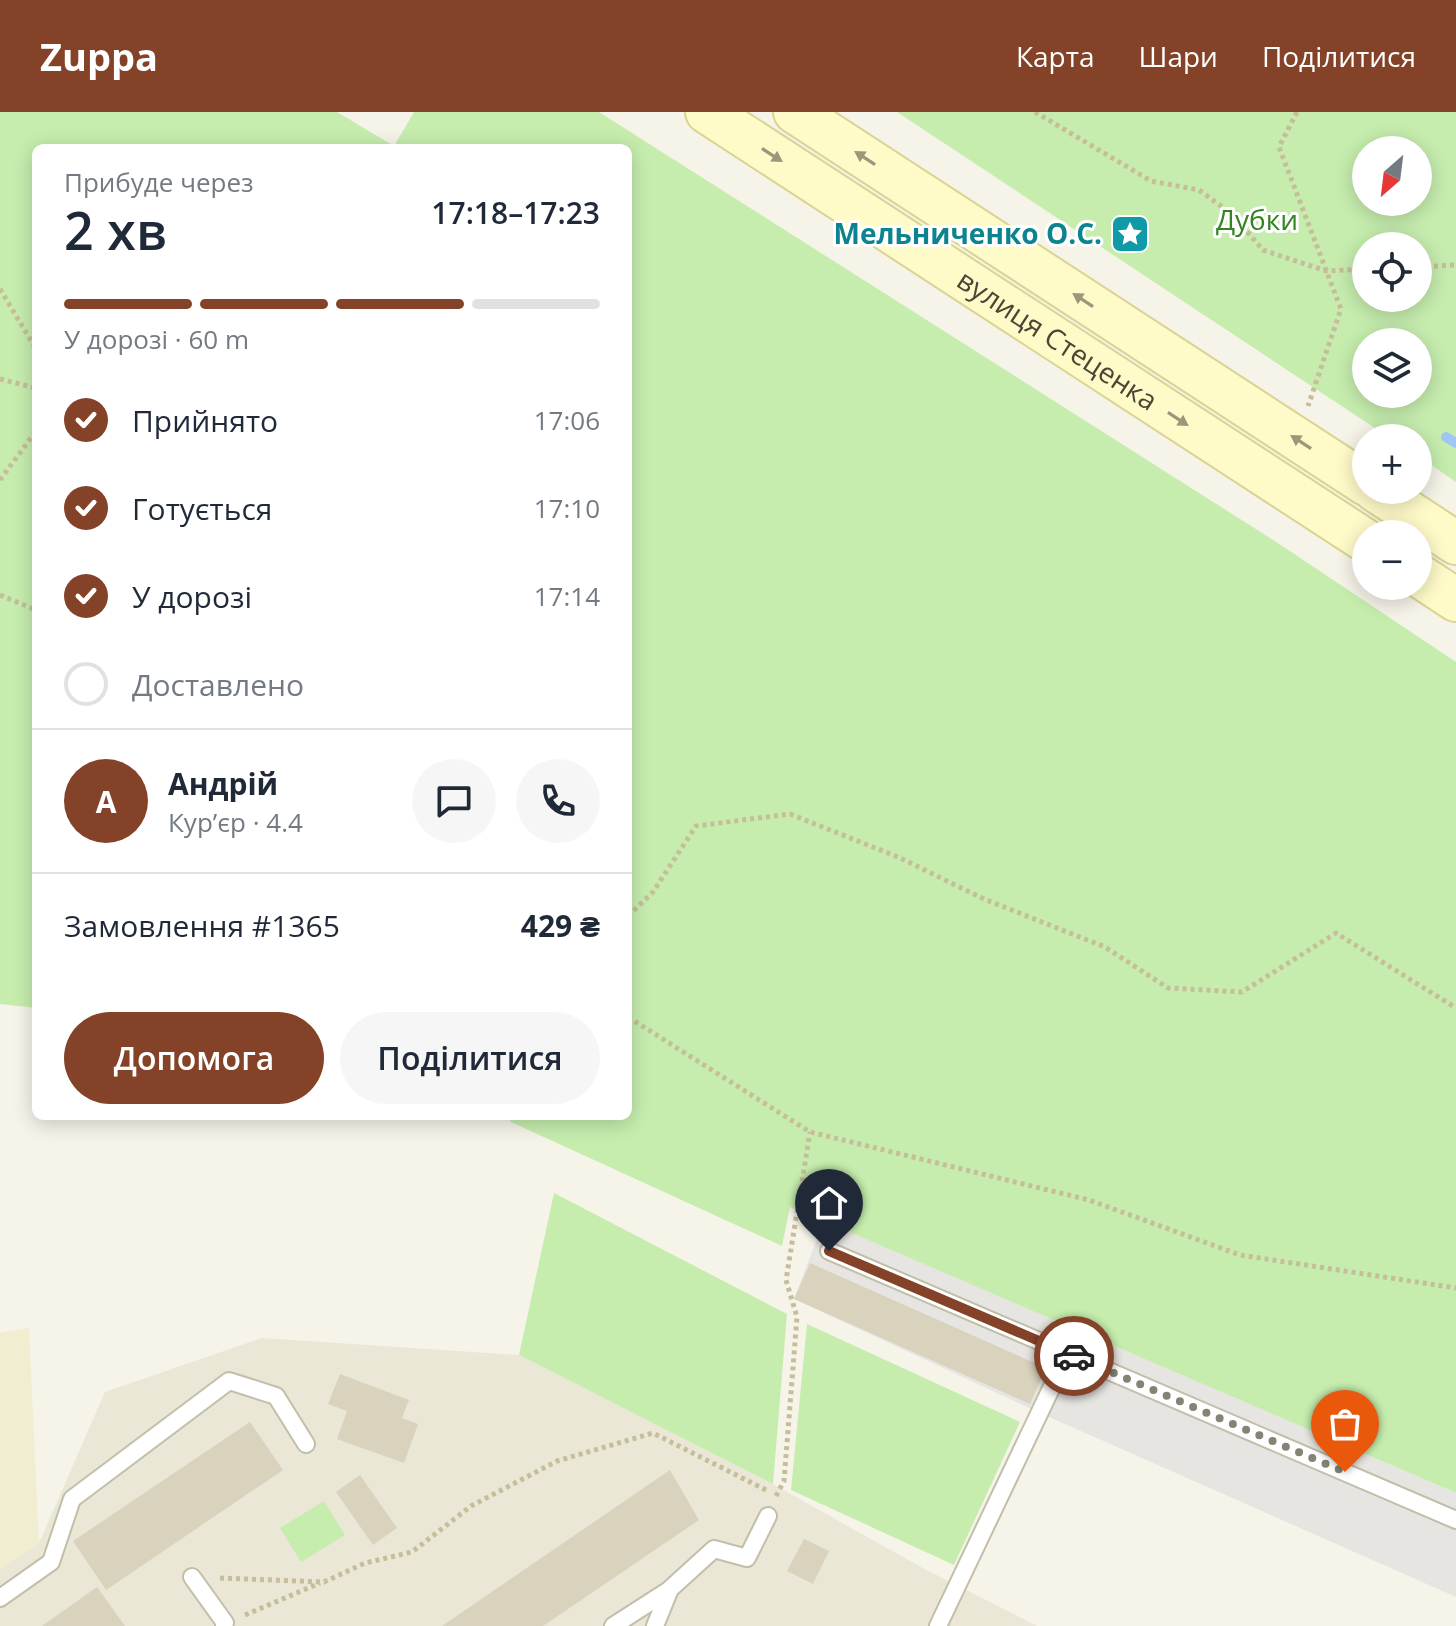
<!DOCTYPE html>
<html lang="uk">
<meta charset="utf-8">
<style>
:root{--surface:#fff;--page:#f6f6f7;--text:#1f2937;--muted:#747a83;--line:#e0e1e3;--accent:#844328}
body{margin:0;font-family:"Open Sans",sans-serif;background:var(--page);color:var(--text);height:100vh;display:flex;flex-direction:column;font-size:30px;white-space:nowrap}
*{box-sizing:border-box;margin:0}
p{font-size:26px;color:var(--muted)}
.icon{flex:none;width:44px;height:44px;fill:none;stroke:currentColor;stroke-width:2;stroke-linecap:round;stroke-linejoin:round}
.map{position:relative;flex:1;overflow:hidden}
.side{position:absolute;left:32px;top:32px;width:600px;height:976px;display:flex;flex-direction:column;background:var(--surface);border-radius:12px;box-shadow:0 4px 20px #0003}
.side>*{flex:none}
.needle{width:52px;rotate:208deg}
.buttons{position:absolute;left:1352px;top:24px;display:grid;gap:16px}
.buttons a{display:grid;place-items:center;width:80px;height:80px;border-radius:50%;background:var(--surface);box-shadow:0 4px 20px #0003;font-size:40px}
.pin{position:absolute;display:grid;place-items:center;width:68px;height:68px;color:#fff;margin:-82px -34px;border-radius:50% 50% 50% 0;rotate:-45deg;box-shadow:0 0 8px #0007}
.pin .icon{rotate:45deg}
.courier{position:absolute;display:grid;place-items:center;width:80px;height:80px;margin:-40px;border:6px solid #844328;border-radius:50%;background:#fff;color:#222;box-shadow:0 2px 10px #0007}
.headline em{font-style:normal;font-weight:600}
.headline div{display:flex;flex-direction:column-reverse}
.headline{display:flex;align-items:center;justify-content:space-between;height:136px;padding:0 32px}
h1{font-size:52px;font-weight:600;line-height:60px}
.bar{display:grid;grid-template-columns:repeat(4,1fr);gap:12px 8px;align-content:center;height:96px;padding:0 32px}
.bar i{height:10px;border-radius:6px;background:var(--line)}
.bar .active{background:var(--accent)}
.bar p{grid-column:span 4}
.line{display:flex;align-items:center;gap:20px;padding:0 32px;border-top:2px solid var(--line)}
.line div{flex:1}
.round{display:grid;place-items:center;flex:none;width:84px;height:84px;border-radius:42px;background:var(--page)}
ol{padding:0 32px;list-style:none}
li{display:flex;align-items:center;gap:24px;height:88px}
li p{margin-inline-start:auto}
li .icon{padding:8px;border-radius:50%;background:var(--accent);color:#fff;stroke-width:4}
li:last-child{color:var(--muted)}
li i{width:44px;height:44px;border:4px solid var(--line);border-radius:50%}
.primary-button{display:flex;gap:16px;margin-top:auto;padding:16px 32px}
.primary-button a{flex:1;height:92px;border-radius:48px;background:var(--accent);color:#fff;font-size:32px;font-weight:600;line-height:92px;text-align:center}
.primary-button a+a{background:var(--page);color:var(--text)}
header{display:flex;align-items:center;gap:48px;box-sizing:border-box;height:112px;padding:0 40px;background:var(--accent);color:#fff}
header strong{font-size:38px}
nav{display:flex;gap:44px;margin-inline-start:auto;font-size:28px}
.map>svg:first-child{display:block}
.residential{fill:#eae7d6}
.education{fill:#f0edd1}
.green{fill:#c6edae;fill-rule:evenodd}
.parking{fill:#e7e5e1}
.lines{fill:none;stroke-linecap:round;stroke-linejoin:round}
.stream{stroke:#a0c5f7;stroke-width:10}
.building{fill:#d9d2bd}
.lane-casing{stroke:#c2beaa;stroke-width:20}
.secondary-casing{stroke:#dad494;stroke-width:46}
.path{stroke:#c6be9a;stroke-width:5;stroke-dasharray:4 4;stroke-linecap:butt}
.lane{stroke:#fff;stroke-width:16}
.secondary{stroke:#fffbc9;stroke-width:42}
.oneway{fill:#9b9778}
.done{stroke:#868375;stroke-width:8;stroke-dasharray:0 14.4}
.route{stroke:#844328;stroke-width:10}
.labels{text-anchor:middle;stroke-width:6;stroke-linejoin:round;paint-order:stroke}
.park-label{font-size:28px;fill:#368323;stroke:#fff}
.culture-label{font-size:28px;font-weight:bold;fill:#0d838f;stroke:#fff;text-anchor:end}
.street-label{font-size:28px;fill:#4a4636;stroke:#fff}
</style>
<header>
<strong>Zuppa</strong>
<nav><a>Карта</a><a>Шари</a><a>Поділитися</a></nav>
</header>
<div class="map">
<svg width="1456" height="1514" viewBox="0 0 1456 1514">
<rect width="100%" height="100%" fill="#f6f4e9"/>
<path class="residential" d="M262 1226 519 1243 773 1372 919 1454 1037 1514H0V1456L39 1431 105 1280Z"/>
<path class="education" d="M29 1216 39 1432 0 1456V1221Z"/>
<path class="green" d="M0 0H337L394 34 414 0H599L1281 433 1456 550V1381L790 1095 782 1134 511 1010 508 1004H628V36H36V896L0 892Z
M897 0H1456V370L1418 344V326H1390ZM1418 38V90H1366V38ZM1418 134V186H1366V134ZM1418 230V282H1366V230Z
M554 1081 787 1202 773 1372 519 1243Z
M807 1212 1020 1310 954 1453 791 1378Z
M324 1389 345 1423 301 1450 280 1416Z"/>
<path class="parking" d="M824 1109 1456 1381V1485L1040 1301 794 1187Z"/>
<g class="lines">
<path class="stream" d="M1446 325 1456 331"/>
</g>
<path class="building" d="M810 1151 1046 1256 1030 1292 794 1187Z
M340 1262 409 1288 402 1306 418 1312 404 1351 337 1327 347 1299 328 1292Z
M250 1310 283 1358 106 1478 73 1429Z
M670 1358 699 1408 543 1514H442Z
M360 1363 397 1416 373 1433 336 1380Z
M804 1427 829 1439 813 1472 787 1459Z
M97 1475 125 1514H42Z"/>
<g class="lines">
<g class="lane-casing">
<path id="lane" d="M829 1139 1456 1408
M192 1465 225 1511 224 1514
M0 1486 51 1450 72 1387 229 1269 276 1284 306 1332
M613 1514 669 1478
M655 1514 670 1477 714 1437 747 1446 768 1404
M938 1514 1068 1241"/>
</g>
<g class="secondary-casing">
<g id="secondary">
<path id="s1" d="M707 0 1366 429"/>
<path d="M795 0 1366 372"/>
<path d="M1375 378 1456 431"/>
<path d="M1418 463 1456 488"/>
</g>
</g>
<path class="path" d="M1035 0 1151 69 1199 78 1232 102 1263 138 1326 159 1366 157
M1297 0 1279 35 1341 197 1308 294
M1418 155 1456 153
M0 177 36 237
M0 267 36 276
M0 368 36 319
M0 483 36 498
M628 804 653 780 696 714 790 702 898 745 984 787 1105 835 1168 876 1242 880 1336 821 1456 896
M628 905 810 1020 1089 1088 1240 1143 1456 1176
M776 1384 784 1369 797 1205 786 1168 810 1020
M220 1466 324 1470 365 1451 412 1440 471 1394 557 1349 653 1321 768 1379
M245 1503 320 1471"/>
<use href="#lane" class="lane"/>
<use href="#secondary" class="secondary"/>
</g>
<defs><path id="oneway-solid" d="M-6-.8H1V-3.2L6.5 0L1 3.2V.8H-6Z" transform="scale(2)"/></defs>
<g class="oneway">
<use href="#oneway-solid" transform="translate(772 43) rotate(33)"/>
<use href="#oneway-solid" transform="translate(865 46) rotate(-147)"/>
<use href="#oneway-solid" transform="translate(1083 188) rotate(-147)"/>
<use href="#oneway-solid" transform="translate(1178 307) rotate(33)"/>
<use href="#oneway-solid" transform="translate(1301 330) rotate(-147)"/>
</g>
<g class="lines">
<path class="done" d="M1074 1244 1345 1360"/>
<path class="route" d="M829 1139 1074 1244"/>
</g>
<defs>
<g id="sight-square" transform="scale(2)"><rect x="-9" y="-9" width="18" height="18" rx="4" fill="#0f9aa8" stroke="#fff"/><path d="M0-6L1.8-2.2L6-1.7L2.9 1.2L3.7 5.4L0 3.3L-3.7 5.4L-2.9 1.2L-6-1.7L-1.8-2.2Z" fill="#fff"/></g>
</defs>
<g fill-rule="evenodd">
<use href="#sight-square" x="1130" y="122"/>
</g>
<g class="labels">
<g class="park-label">
<text x="1257" y="118">Дубки</text>
</g>
<g class="culture-label">
<text x="1102" y="132">Мельниченко О.С.</text>
</g>
<g class="street-label">
<text dy="10" stroke="none"><textPath href="#s1" startOffset="418">вулиця Стеценка</textPath></text>
</g>
</g>
</svg>
<div class="buttons">
<a><svg class="needle" viewBox="-14 -14 28 28"><path d="M0-13l5 13h-10z" fill="#e53935"/><path d="M0 13l5-13h-10z" fill="#747a83"/></svg></a>
<a><svg class="icon" aria-label="locate" viewBox="0 0 24 24"><circle cx="12" cy="12" r="6"/><path d="M12 2v4M12 18v4M2 12h4M18 12h4"/></svg></a>
<a><svg class="icon" aria-label="layers" viewBox="0 0 24 24"><path d="M12 4l9 5-9 5-9-5zM3 14l9 5 9-5"/></svg></a>
<a>+</a>
<a>−</a>
</div>
<div class="pin" style="left:1345px;top:1360px;background:#ea580c"><svg class="icon" aria-label="bag" viewBox="0 0 24 24"><path d="M5 8h14l-1 12H6zM9 8a3 3 0 0 1 6 0"/></svg></div>
<div class="pin" style="left:829px;top:1139px;background:#1f2937"><svg class="icon" aria-label="home" viewBox="0 0 24 24"><path d="M3 11l9-7 9 7M6 9v11h12V9"/></svg></div>
<div class="courier" style="left:1074px;top:1244px"><svg class="icon" aria-label="car" viewBox="0 0 24 24"><path d="M5 17H2v-5l4-1 3-4h7l3 4 3 1v5h-3M9 17h6M6 11h13"/><circle cx="7" cy="17" r="2"/><circle cx="17" cy="17" r="2"/></svg></div>
<section class="side">
<div class="headline"><div><h1>2 хв</h1><p>Прибуде через</p></div><em>17:18–17:23</em></div>
<div class="bar"><i class="active"></i><i class="active"></i><i class="active"></i><i></i><p>У дорозі · 60 m</p></div>
<ol>
<li><svg class="icon" aria-label="check" viewBox="0 0 24 24"><path d="M5 12l5 5 9-10"/></svg>Прийнято<p>17:06</p></li>
<li><svg class="icon" aria-label="check" viewBox="0 0 24 24"><path d="M5 12l5 5 9-10"/></svg>Готується<p>17:10</p></li>
<li><svg class="icon" aria-label="check" viewBox="0 0 24 24"><path d="M5 12l5 5 9-10"/></svg>У дорозі<p>17:14</p></li>
<li><i></i>Доставлено</li>
</ol>
<div class="line" style="height:144px"><b class="round" style="background:var(--accent);color:#fff">А</b><div><b>Андрій</b><p>Кур’єр · 4.4</p></div><a class="round"><svg class="icon" aria-label="chat" viewBox="0 0 24 24"><path d="M4 5h16v11H9l-5 4z"/></svg></a><a class="round"><svg class="icon" aria-label="phone" viewBox="0 0 24 24"><path d="M5 4h4l2 5-3 2q2 4 5 5l2-3 5 2v4C11 20 4 13 5 4z"/></svg></a></div>
<div class="line" style="height:104px"><div>Замовлення #1365</div><b>429 ₴</b></div>
<div class="primary-button"><a>Допомога</a><a>Поділитися</a></div>
</section>
</div>
